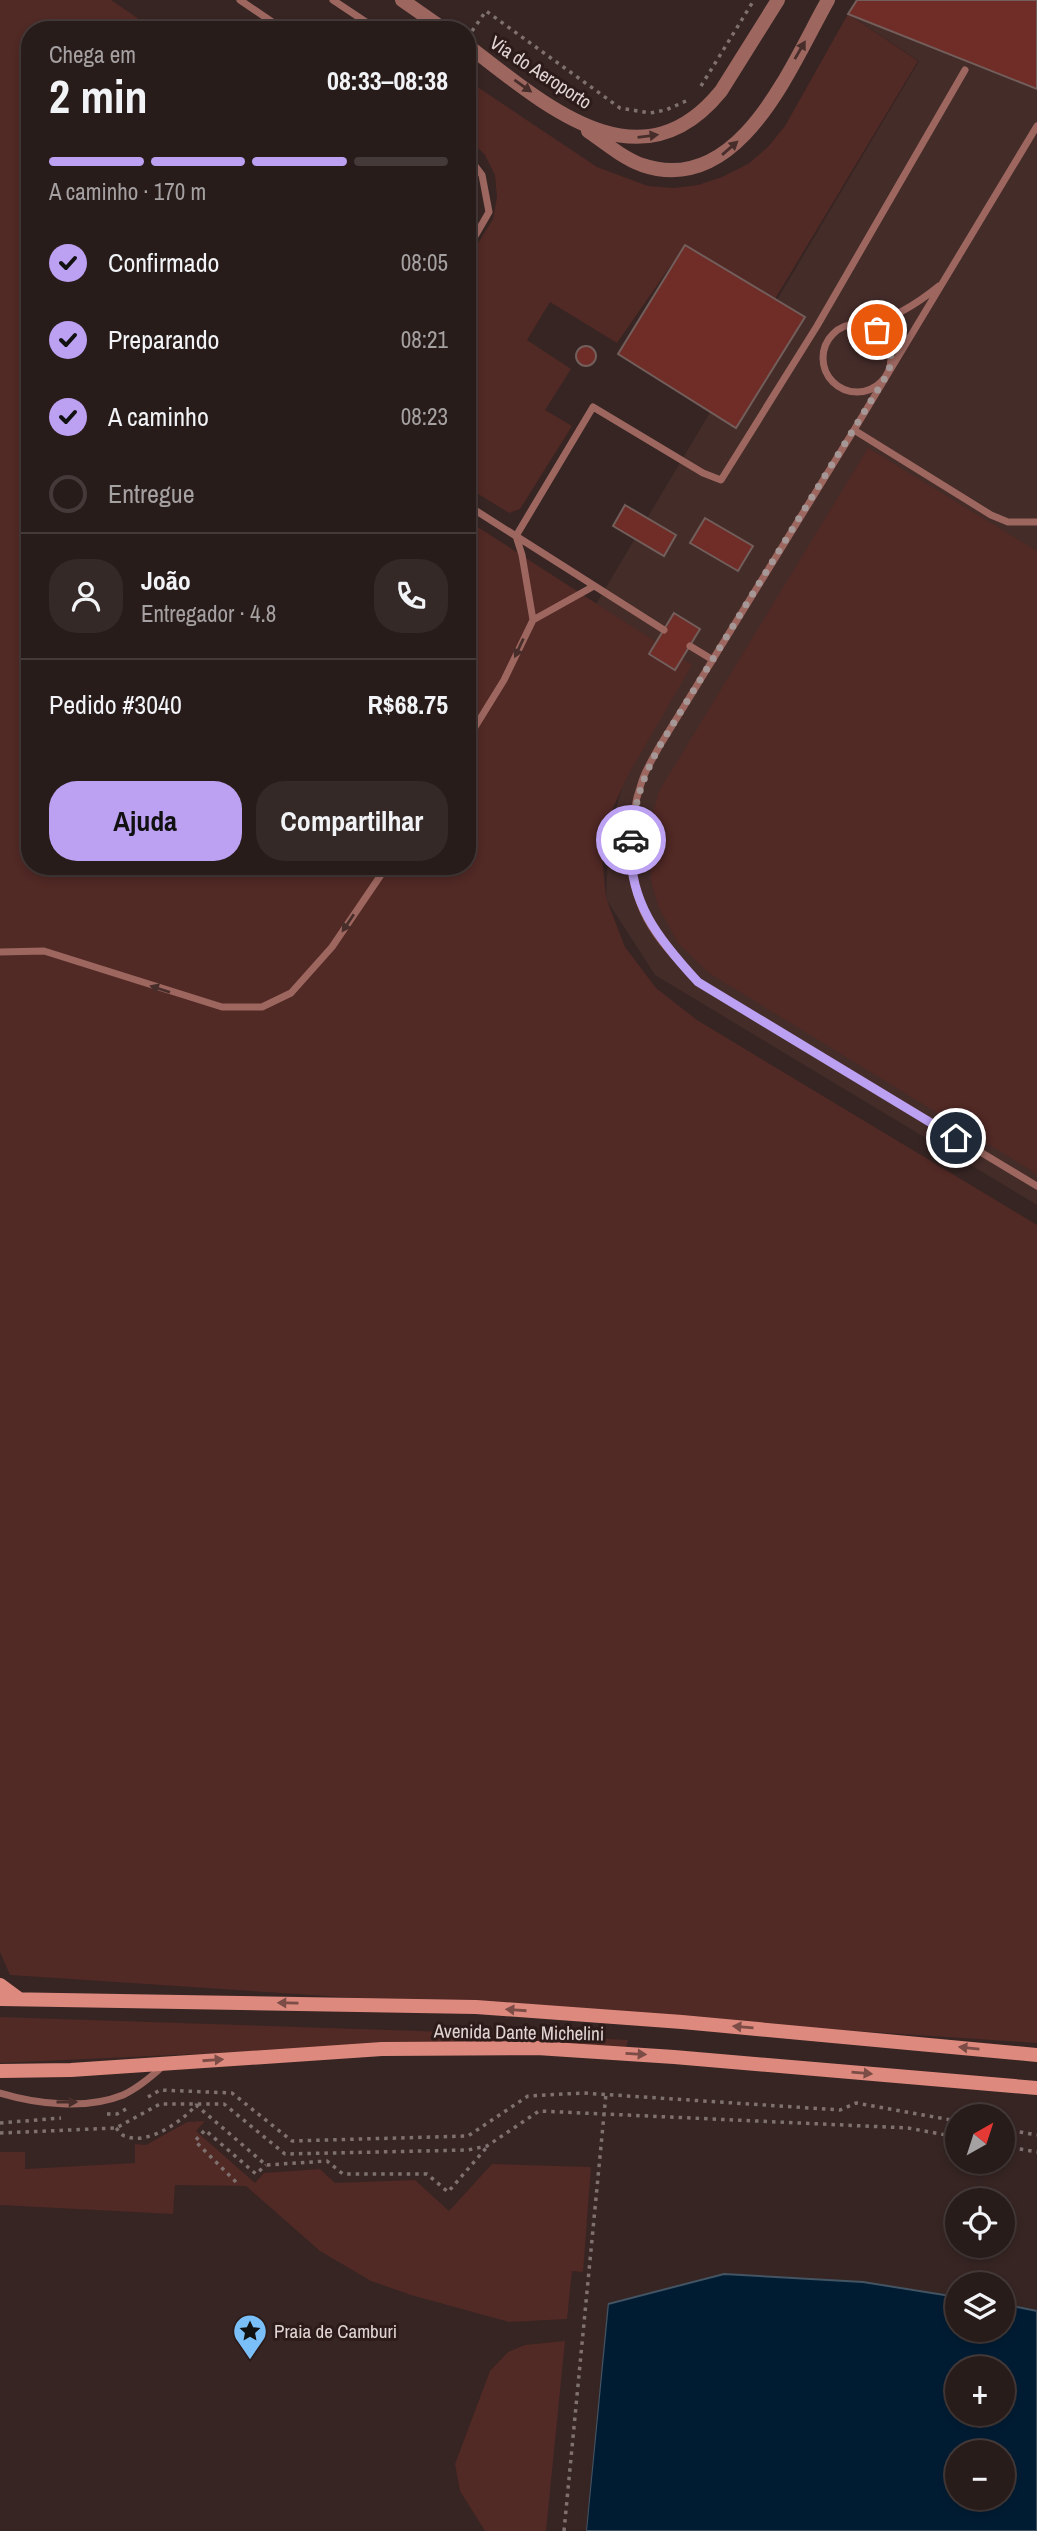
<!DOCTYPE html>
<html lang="pt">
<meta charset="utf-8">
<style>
:root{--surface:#281c1a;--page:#342927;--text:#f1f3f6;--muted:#a5a1a2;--line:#443a39;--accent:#bca0f2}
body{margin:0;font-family:"Archivo Narrow",sans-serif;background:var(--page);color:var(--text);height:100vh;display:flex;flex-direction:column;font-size:26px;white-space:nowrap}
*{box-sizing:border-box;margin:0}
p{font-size:23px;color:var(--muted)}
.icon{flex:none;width:38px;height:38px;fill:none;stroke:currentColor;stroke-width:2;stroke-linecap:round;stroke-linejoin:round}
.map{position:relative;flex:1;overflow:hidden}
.details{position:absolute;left:21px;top:21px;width:455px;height:854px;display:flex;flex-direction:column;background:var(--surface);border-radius:28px;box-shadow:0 4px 10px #0003,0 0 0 2px var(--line)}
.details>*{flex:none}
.needle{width:46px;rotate:39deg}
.tools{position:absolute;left:945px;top:2104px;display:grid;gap:14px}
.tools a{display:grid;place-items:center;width:70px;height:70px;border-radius:50%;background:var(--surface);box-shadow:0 4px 10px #0003,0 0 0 2px var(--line);font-size:35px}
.pin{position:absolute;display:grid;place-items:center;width:60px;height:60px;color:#fff;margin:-30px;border:4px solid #fff;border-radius:50%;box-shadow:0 2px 7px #0007}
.courier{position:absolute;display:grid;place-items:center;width:70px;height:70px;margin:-35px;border:5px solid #bca0f2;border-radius:50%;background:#fff;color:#222;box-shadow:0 2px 9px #0007}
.head em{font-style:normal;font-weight:800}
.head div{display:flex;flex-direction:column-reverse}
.head{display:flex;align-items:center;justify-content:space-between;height:119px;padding:0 28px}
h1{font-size:46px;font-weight:800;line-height:52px}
.bar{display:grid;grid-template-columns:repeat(4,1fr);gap:10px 7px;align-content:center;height:84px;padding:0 28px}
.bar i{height:9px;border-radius:5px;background:var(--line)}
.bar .current{background:var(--accent)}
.bar p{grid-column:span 4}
.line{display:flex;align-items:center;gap:18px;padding:0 28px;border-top:2px solid var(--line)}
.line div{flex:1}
.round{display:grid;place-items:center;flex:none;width:74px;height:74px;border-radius:28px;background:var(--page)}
ol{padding:0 28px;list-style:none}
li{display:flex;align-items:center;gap:21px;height:77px}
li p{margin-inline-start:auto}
li .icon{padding:7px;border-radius:50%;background:var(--accent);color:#111;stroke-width:4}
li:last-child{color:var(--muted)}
li i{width:38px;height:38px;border:4px solid var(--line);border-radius:50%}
.cta{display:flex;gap:14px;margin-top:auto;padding:14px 28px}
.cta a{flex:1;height:80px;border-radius:28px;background:var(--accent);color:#111;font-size:28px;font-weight:800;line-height:80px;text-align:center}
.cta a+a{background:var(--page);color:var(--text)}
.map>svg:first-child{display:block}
.built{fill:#442c29}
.green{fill:#512925}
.water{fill:#001c33;stroke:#435463;stroke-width:2;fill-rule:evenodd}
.pier{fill:#362523}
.building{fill:#702c26;stroke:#725e5b;stroke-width:2}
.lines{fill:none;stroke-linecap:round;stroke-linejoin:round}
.path{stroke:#7f716f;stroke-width:3.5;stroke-dasharray:3.5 5;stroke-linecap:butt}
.service{stroke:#9d6760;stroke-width:7}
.tertiary{stroke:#9d6760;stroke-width:14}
.secondary{stroke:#de897e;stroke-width:14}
.oneway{fill:#482e2b}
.oneway2{fill:#7c4c46}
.done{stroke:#a49795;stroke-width:7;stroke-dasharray:0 12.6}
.route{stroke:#bca0f2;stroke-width:9}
.labels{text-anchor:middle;stroke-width:6;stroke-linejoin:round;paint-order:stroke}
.street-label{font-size:19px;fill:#e0d5d3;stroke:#2c1b19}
.poi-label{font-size:19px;fill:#e0d5d3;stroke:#2c1b19;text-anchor:start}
</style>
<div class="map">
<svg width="1037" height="2531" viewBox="0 0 1037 2531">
<rect width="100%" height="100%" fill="#362523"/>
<path class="built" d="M857 0H1037V1205L655 975 606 899 609 834 625 777 583 626 919 61 848 14Z"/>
<path class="green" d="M0 0H111L155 30H30V866H467V520L656 642 649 655 675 670 682 658 692 665 628 775 612 810 601 846 606 898 625 947 656 988 697 1020 1037 1225V2043L10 1975 0 1952Z
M848 14 918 61 775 299 685 245 617 343 550 302 527 340 571 369 545 410 572 426 520 509 509 513 467 487V261L493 219 497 197 495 175 485 155 467 137V80L597 167 648 186 674 188 698 185 722 177 748 164 768 147 785 126Z
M868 448 1037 551V1174L709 973 678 943 659 908 652 885 647 837 658 793Z
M0 2017 511 2034 628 2040 626 2048 350 2047 0 2063Z
M205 2121 196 2131 255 2183 264 2173 320 2169 335 2183 415 2180 449 2211 492 2164 591 2167 583 2272 572 2271 567 2319 509 2322 411 2295 371 2281 320 2251 246 2186 175 2185 173 2214 0 2205V2152H25V2169L135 2163V2144L146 2145 187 2122Z
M565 2341 546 2531H485L460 2491 455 2464 490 2371 508 2352 525 2345Z"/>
<path class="water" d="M724 2274 863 2282 957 2297V2329H1003V2304L1037 2311V2531H586L608 2304ZM957 2368H1003V2413H957ZM957 2452H1003V2497H957Z"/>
<path class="pier" d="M608 2301 586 2531H582L604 2304Z"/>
<path class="building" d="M857 0H1037V89L848 14Z
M685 245 805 317 736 428 618 354Z
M576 356a10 10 0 1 1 20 0a10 10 0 1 1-20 0Z
M625 505 676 535 664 556 613 526Z
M705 518 753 546 738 571 690 543Z
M674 613 700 629 675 670 649 654Z"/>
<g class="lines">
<path class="path" d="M472 31 486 11 620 108 650 113 666 110 686 101
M701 86 754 0
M148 2097 160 2090 232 2093 292 2141 468 2136 528 2096 583 2093 840 2110 856 2103 957 2121
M107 2114H117L126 2109
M0 2123 61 2118
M116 2128C119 2131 121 2135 125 2136 147 2146 183 2121 196 2105L266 2165 327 2161 343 2174H427L448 2192 487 2147
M1003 2129 1037 2135
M0 2133 116 2128 160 2104H224L285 2154 468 2150 487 2146 539 2111 908 2128 957 2137
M1003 2146 1037 2152
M236 2182 195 2141 205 2130 256 2174 266 2165
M564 2531 606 2094"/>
<path class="service" d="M240 0 284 30
M333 0 378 30
M1037 126 854 430 659 747C653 758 646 769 642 781 627 824 625 878 647 919 660 943 680 963 698 982L1037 1186
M467 155 482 175 489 212 467 250
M823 358a34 34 0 1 1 68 0a34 34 0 1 1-68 0Z
M867 325C895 318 917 304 939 286
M854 430 991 515 1008 522H1037
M467 505 664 630
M533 620 594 586
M690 646 713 660
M467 740 504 680 533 620 522 555 516 536 593 407 703 473 721 480 817 326 965 70
M0 952 44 951 222 1007H262L291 993 332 947 387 866
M0 2093C37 2104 86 2110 123 2095 138 2088 151 2077 163 2066"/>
<path class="tertiary" d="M402 0 445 30
M467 45C543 103 639 192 721 91L778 0
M588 131C605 143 623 158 642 165 740 198 791 65 828 0"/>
<path class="secondary" d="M0 1985 19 1999
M0 1999 476 2007 682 2022 1037 2055
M0 2071 71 2070 382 2049 537 2048 674 2057 1037 2088"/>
</g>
<defs><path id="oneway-solid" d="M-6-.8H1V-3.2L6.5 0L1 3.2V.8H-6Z" transform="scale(1.75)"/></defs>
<g class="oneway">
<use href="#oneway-solid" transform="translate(800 50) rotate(-60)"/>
<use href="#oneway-solid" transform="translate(523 86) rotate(35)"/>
<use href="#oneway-solid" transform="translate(648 136) rotate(-7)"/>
<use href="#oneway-solid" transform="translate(730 148) rotate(-41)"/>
<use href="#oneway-solid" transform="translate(519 648) rotate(115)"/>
<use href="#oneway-solid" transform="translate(348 923) rotate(124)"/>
<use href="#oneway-solid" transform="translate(160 989) rotate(-162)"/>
<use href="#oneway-solid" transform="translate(67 2102)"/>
</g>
<g class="oneway2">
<use href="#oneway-solid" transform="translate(288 2003) rotate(-179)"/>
<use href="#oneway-solid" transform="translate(516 2010) rotate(-176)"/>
<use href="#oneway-solid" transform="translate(743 2027) rotate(-175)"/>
<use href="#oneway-solid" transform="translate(969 2048) rotate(-174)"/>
<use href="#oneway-solid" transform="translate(636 2054) rotate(3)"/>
<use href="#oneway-solid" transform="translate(213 2060) rotate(-4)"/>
<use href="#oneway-solid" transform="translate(862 2073) rotate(5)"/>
</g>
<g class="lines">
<path class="done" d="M631 840C634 804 642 779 659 747L888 373C894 355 890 344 877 330"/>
<path class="route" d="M631 840C627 901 659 940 698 982L956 1138"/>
</g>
<defs>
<g id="sight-pin" transform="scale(1.75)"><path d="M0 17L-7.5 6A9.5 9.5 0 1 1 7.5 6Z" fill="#7abff8" stroke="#2c1b19"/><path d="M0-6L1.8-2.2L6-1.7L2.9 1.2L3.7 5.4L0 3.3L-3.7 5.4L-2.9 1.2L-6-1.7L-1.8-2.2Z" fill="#111"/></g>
</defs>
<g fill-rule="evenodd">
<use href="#sight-pin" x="250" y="2331"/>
</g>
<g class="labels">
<g class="street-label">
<text transform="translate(541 72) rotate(33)" y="7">Via do Aeroporto</text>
<text transform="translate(519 2032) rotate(1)" y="7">Avenida Dante Michelini</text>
</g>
<g class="poi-label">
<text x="274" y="2338">Praia de Camburi</text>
</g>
</g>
</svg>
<div class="tools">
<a><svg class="needle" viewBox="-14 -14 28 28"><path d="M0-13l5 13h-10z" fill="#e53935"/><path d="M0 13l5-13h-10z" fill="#a5a1a2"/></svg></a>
<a><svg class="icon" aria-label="locate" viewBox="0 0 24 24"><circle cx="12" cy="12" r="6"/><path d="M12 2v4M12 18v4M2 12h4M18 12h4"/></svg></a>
<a><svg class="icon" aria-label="layers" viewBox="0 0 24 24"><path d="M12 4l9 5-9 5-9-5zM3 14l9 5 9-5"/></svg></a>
<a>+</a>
<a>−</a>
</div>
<div class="pin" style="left:877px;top:330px;background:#ea580c"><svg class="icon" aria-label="bag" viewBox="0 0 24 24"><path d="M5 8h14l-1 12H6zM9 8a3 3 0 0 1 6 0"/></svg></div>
<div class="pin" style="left:956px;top:1138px;background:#1f2937"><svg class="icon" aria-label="home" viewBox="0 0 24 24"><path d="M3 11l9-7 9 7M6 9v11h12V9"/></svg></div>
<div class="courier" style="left:631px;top:840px"><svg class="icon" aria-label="car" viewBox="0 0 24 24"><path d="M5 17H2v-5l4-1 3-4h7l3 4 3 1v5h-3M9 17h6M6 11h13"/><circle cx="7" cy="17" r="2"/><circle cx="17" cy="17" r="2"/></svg></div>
<section class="details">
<div class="head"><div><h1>2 min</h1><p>Chega em</p></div><em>08:33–08:38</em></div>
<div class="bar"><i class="current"></i><i class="current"></i><i class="current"></i><i></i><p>A caminho · 170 m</p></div>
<ol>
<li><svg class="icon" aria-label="check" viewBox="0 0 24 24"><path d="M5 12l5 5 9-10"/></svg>Confirmado<p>08:05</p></li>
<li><svg class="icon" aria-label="check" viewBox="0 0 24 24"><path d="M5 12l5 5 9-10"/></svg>Preparando<p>08:21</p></li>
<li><svg class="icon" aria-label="check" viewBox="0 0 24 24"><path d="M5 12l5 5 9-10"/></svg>A caminho<p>08:23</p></li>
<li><i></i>Entregue</li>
</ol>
<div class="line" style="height:126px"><a class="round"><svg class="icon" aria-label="person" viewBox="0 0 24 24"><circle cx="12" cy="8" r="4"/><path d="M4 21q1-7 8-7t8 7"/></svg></a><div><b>João</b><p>Entregador · 4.8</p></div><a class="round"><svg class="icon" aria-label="phone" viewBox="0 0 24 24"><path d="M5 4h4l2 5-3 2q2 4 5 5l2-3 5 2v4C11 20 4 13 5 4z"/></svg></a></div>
<div class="line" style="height:91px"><div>Pedido #3040</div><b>R$68.75</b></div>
<div class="cta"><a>Ajuda</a><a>Compartilhar</a></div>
</section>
</div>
